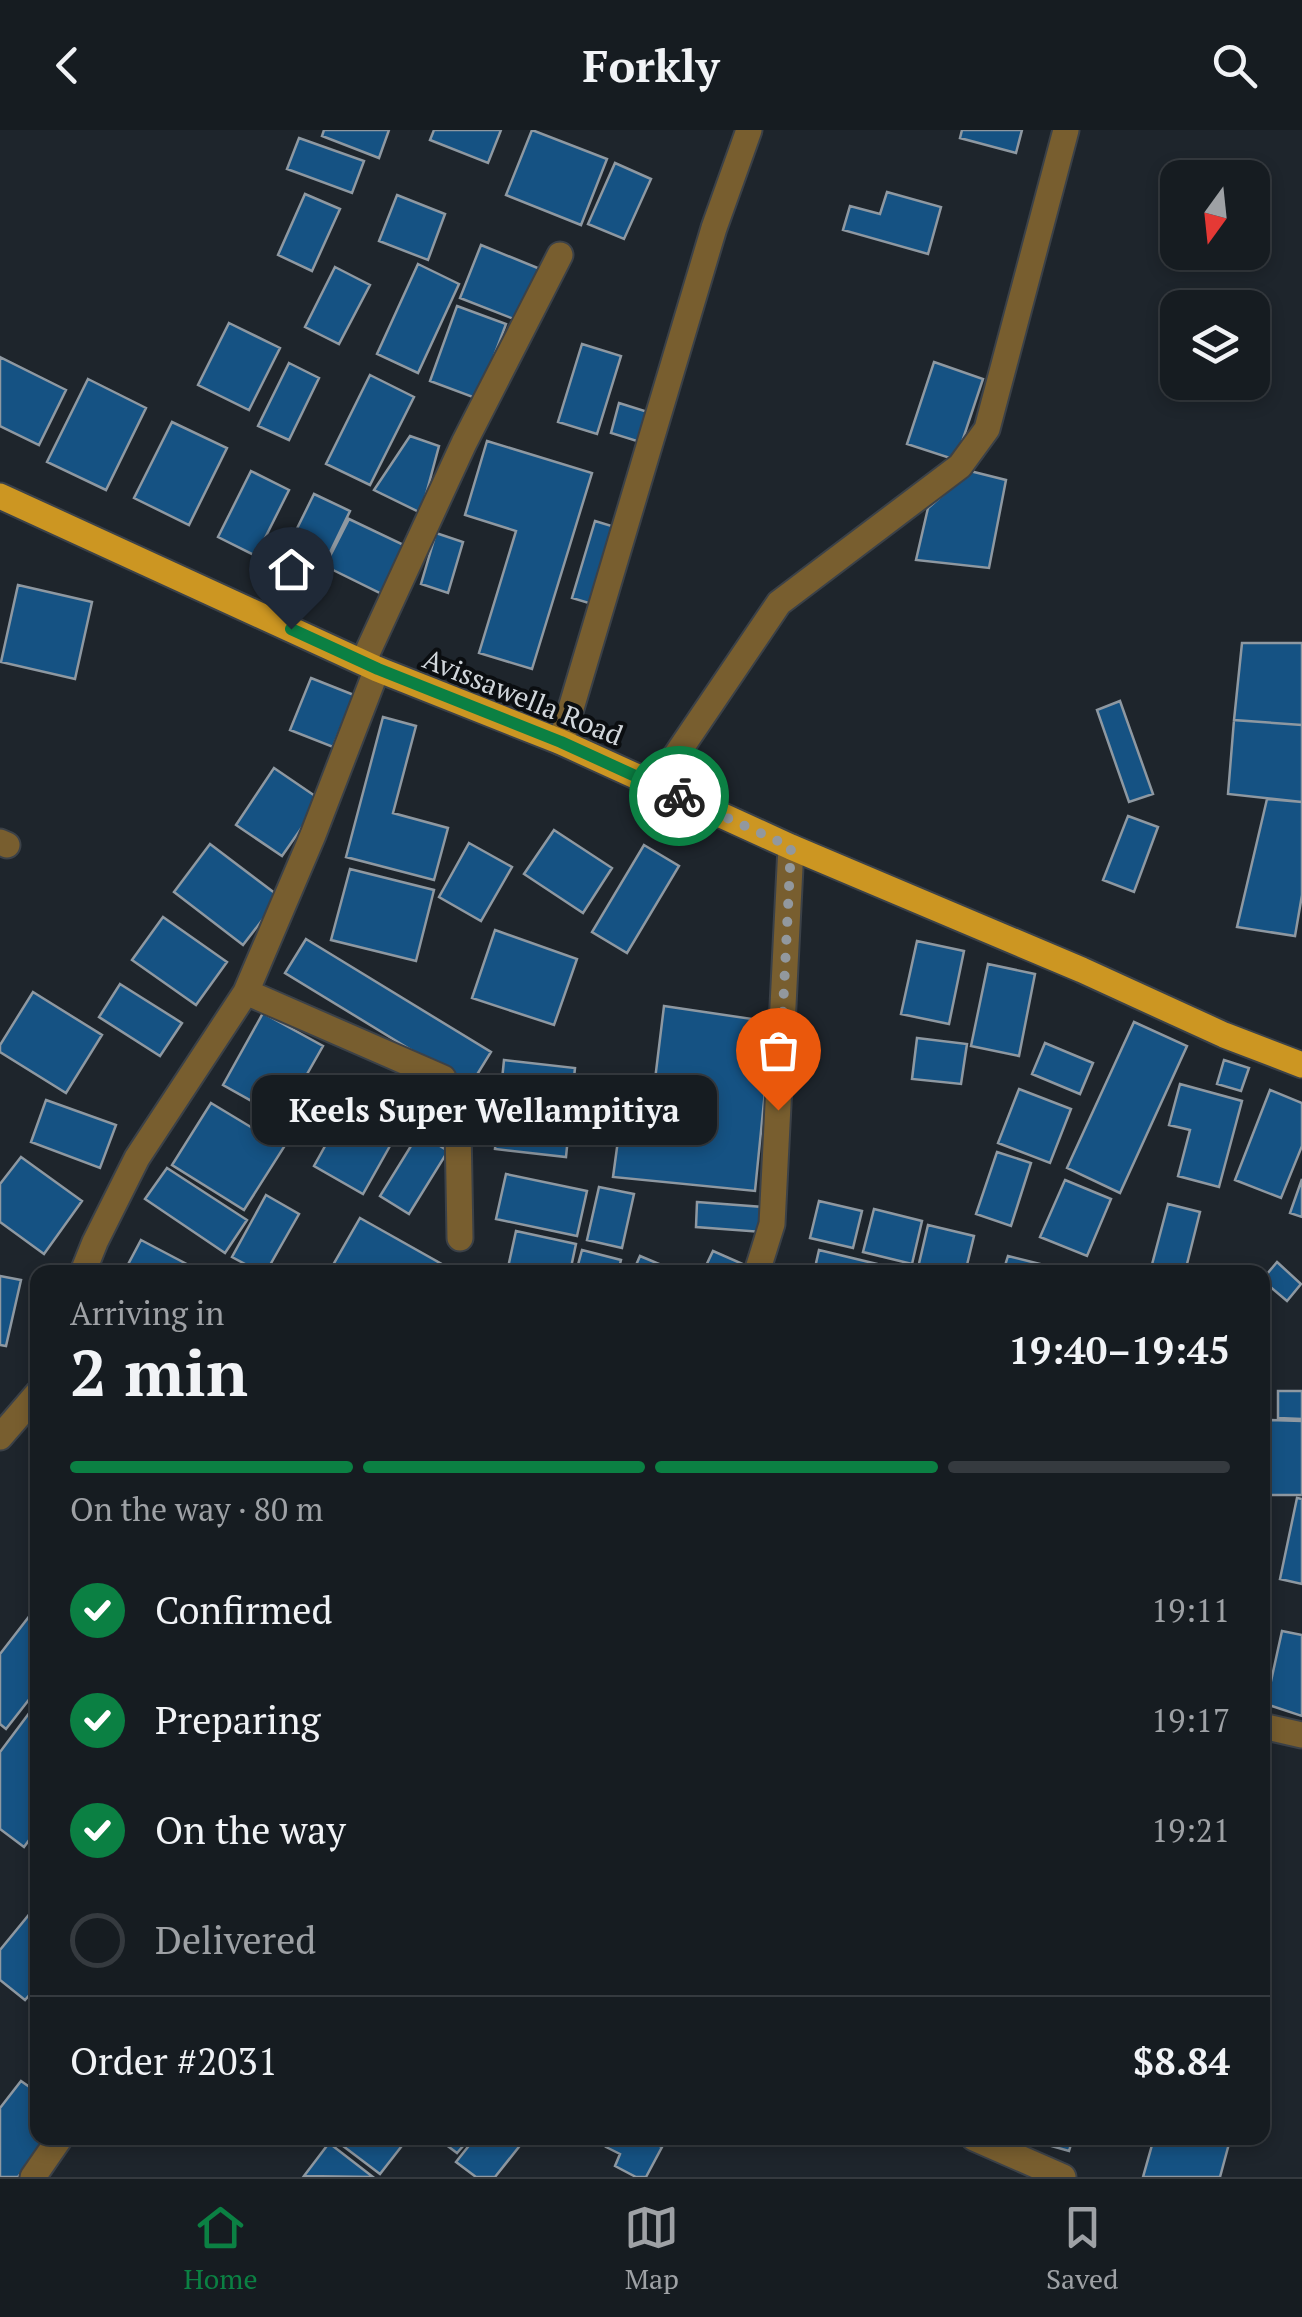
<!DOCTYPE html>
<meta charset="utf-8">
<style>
:root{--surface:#161c21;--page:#23292e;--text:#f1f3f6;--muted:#9ea1a5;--line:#353a3f;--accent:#0b8043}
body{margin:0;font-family:"PT Serif",serif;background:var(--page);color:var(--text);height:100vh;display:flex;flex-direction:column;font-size:38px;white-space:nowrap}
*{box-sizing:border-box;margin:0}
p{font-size:32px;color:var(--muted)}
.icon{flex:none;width:55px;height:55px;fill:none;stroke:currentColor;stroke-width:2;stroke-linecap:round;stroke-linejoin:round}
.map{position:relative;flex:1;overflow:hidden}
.panel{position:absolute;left:30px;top:1135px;width:1240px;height:880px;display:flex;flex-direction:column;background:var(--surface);border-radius:20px;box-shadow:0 5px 15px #0003,0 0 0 2px var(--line)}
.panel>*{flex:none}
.needle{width:65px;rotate:195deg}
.tools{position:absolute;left:1160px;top:30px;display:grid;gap:20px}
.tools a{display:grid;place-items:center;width:110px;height:110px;border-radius:20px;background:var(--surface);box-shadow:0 5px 15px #0003,0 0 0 2px var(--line);font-size:50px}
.pin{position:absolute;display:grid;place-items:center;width:85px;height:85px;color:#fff;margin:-102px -42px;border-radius:50% 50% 50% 0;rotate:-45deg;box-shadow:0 0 10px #0007}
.pin .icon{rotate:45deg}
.courier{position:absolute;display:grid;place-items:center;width:100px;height:100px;margin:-50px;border:8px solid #0b8043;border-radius:50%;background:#fff;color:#222;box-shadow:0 2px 12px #0007}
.bubble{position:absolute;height:70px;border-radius:20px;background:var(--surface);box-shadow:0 5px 15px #0003,0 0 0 2px var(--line);font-size:32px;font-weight:800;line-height:70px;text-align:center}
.summary em{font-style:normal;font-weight:800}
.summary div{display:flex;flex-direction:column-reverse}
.summary{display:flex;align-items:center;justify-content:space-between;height:170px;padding:0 40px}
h1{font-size:65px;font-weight:800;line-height:75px}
.bar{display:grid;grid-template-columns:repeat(4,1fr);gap:15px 10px;align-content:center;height:120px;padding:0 40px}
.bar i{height:12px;border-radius:8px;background:var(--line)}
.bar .selected{background:var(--accent)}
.bar p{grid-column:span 4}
.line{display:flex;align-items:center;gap:25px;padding:0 40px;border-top:2px solid var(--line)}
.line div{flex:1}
ol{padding:0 40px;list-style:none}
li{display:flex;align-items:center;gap:30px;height:110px}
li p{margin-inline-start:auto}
li .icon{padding:10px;border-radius:50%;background:var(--accent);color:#fff;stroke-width:4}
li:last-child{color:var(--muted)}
li i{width:55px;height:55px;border:5px solid var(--line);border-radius:50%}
header{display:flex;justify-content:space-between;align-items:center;height:130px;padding:0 40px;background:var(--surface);font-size:45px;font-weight:800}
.menu{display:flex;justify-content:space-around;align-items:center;height:140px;border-top:2px solid var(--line);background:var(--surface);font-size:28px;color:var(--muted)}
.menu a{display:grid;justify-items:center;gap:5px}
.menu .selected{color:var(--accent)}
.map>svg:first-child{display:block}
.building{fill:#155283;stroke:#8e98a1;stroke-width:2.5}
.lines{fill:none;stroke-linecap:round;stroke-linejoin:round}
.minor-casing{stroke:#3b4148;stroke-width:29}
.major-casing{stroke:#3b4148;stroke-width:29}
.minor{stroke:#785e2f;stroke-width:25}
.major{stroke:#cc9622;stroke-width:25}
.done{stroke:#92989e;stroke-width:10;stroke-dasharray:0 18}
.route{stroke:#0b8043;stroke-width:12}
.labels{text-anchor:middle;stroke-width:8;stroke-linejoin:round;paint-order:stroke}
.street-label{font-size:28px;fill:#d1d6db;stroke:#0b0e11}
</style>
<header><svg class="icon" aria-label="back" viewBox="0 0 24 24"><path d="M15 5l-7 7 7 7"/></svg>Forkly<svg class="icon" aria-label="search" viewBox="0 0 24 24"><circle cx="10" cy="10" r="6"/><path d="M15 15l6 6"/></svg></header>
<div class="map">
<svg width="1302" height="2047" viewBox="0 0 1302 2047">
<rect width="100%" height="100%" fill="#1e252c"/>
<path class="building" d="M324 0H389L379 28 322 6Z
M434 0H501L488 33 430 10Z
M532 0 607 29 581 95 506 65Z
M962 0H1022L1016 23 960 8Z
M299 8 364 31 352 63 287 39Z
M615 33 651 49 624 109 588 94Z
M887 62 941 77 928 124 843 100 850 76 880 84Z
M305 64 340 79 312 141 278 125Z
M397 65 445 84 428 130 379 111Z
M481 115 545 141 524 193 460 168Z
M418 134 459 154 418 243 377 224Z
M335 137 370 155 339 214 305 197Z
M457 176 506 194 478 269 430 251Z
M229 193 280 218 249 280 198 255Z
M582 214 621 226 597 304 558 292Z
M0 227 66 260 39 315 0 296Z
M934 232 983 249 956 330 907 314Z
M289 233 319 248 289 310 258 296Z
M370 245 414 267 370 355 326 334Z
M88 249 146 278 106 360 47 332Z
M619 273 648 282 640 312 611 303Z
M172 292 227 318 189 395 134 368Z
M410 306 439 316 421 383 374 360Z
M487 311 592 343 532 539 479 523 516 401 465 385Z
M251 341 289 360 256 426 218 407Z
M970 341 1006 350 989 438 916 430 928 378Z
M314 364 350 381 318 447 282 429Z
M349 389 406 416 382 464 325 436Z
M595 391 615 397 592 474 572 468Z
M436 403 463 412 448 463 421 454Z
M18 455 92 472 75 549 1 532Z
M1242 513H1302V595L1234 590Z
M311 548 354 565 333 617 290 600Z
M1120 571 1153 664 1129 672 1097 580Z
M383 587 416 596 393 683 448 698 434 750 346 727Z
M1234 590 1302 595V672L1228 664Z
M274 638 321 670 282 726 236 695Z
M1267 669 1302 672V765L1295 806 1237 797Z
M1128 686 1158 697 1134 762 1103 750Z
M554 700 612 738 583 783 524 744Z
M469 713 512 737 481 791 439 767Z
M210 714 280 767 243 815 174 762Z
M644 715 679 736 627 823 592 802Z
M350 739 434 760 416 831 331 810Z
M163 787 227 832 196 875 132 830Z
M495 800 577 829 554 895 472 868Z
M306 809 491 922 470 956 285 843Z
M917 811 964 821 949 894 901 884Z
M988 834 1035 844 1019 926 971 916Z
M120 854 182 893 160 926 99 887Z
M33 862 102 905 66 963 0 922V915Z
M664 876 772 892 755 1061 613 1047 619 1003 648 1007Z
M263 883 323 916 282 988 223 955Z
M1134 892 1187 916 1120 1063 1067 1038Z
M917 908 967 914 961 954 912 949Z
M1045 913 1093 933 1080 964 1032 944Z
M504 930 575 938 566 1027 495 1019Z
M1224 930 1249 938 1241 961 1217 954Z
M364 946 414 973 363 1064 314 1036Z
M1180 954 1242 971 1219 1057 1178 1046 1190 1000 1169 995Z
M1019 959 1071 979 1050 1033 998 1013Z
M1270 960 1302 973V1016L1281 1068 1235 1050Z
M46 970 116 995 100 1038 31 1012Z
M211 973 284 1017 244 1080 172 1035Z
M419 1003 448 1021 409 1084 380 1066Z
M997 1022 1031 1033 1011 1096 976 1084Z
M21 1027 82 1071 44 1124 0 1092V1054Z
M167 1038 247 1090 225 1123 145 1069Z
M506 1044 587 1061 577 1106 496 1089Z
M1302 1049V1087L1290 1083Z
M1065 1050 1111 1069 1087 1126 1040 1107Z
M599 1057 634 1064 622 1118 587 1110Z
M266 1065 299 1084 266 1142H260L232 1127Z
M819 1071 862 1081 853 1118 810 1108Z
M697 1072 763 1077 762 1102 696 1097Z
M1168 1074 1200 1082 1185 1142H1150Z
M874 1079 922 1091 912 1134 863 1122Z
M360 1088 456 1142H329Z
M928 1095 974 1106 966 1139 948 1135 946 1142H917Z
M516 1101 576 1114 570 1142H507Z
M141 1110 202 1142H124Z
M582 1120 621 1130 618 1142H576Z
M819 1120 877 1134 875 1142H814Z
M713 1121 752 1138 750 1142H703Z
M640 1126 678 1142H633Z
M1008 1126 1060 1139 1059 1142H1003Z
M1277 1132 1301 1154 1287 1171 1262 1150Z
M0 1146 21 1150 6 1216 0 1215Z
M1278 1261H1302V1289L1278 1288Z
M1270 1290 1302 1291V1365H1270Z
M1297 1368 1302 1369V1454L1280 1449Z
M38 1475V1558L6 1599 0 1594V1524Z
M1282 1501 1302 1505V1586L1266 1574Z
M33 1578 38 1581V1698L24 1717 0 1699V1622Z
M32 1781 38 1785V1855L25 1870 0 1850V1820Z
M21 1951 38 1963V2008H48L18 2047H0V1978Z
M349 2008H408L380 2044 343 2016Z
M437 2008H470L457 2023Z
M475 2008H526L495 2047H476L456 2032Z
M610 2008H643L662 2017 646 2047H636L615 2036 620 2024 606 2017Z
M1023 2008H1073L1069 2021Z
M1154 2008H1221L1230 2010 1220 2047H1143Z
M329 2013 373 2047 304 2046Z"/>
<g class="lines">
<g class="minor-casing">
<path id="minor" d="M363 532 464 313 560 125
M561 612 714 98 749 0
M656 655 779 473 960 336 987 299 1066 0
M0 712 7 715
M246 862 443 948 458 996 460 1108
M83 1142 95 1112 137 1028 246 862 313 705 377 539
M757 1142 772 1094 791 717
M0 1307 38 1263
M1262 1596 1302 1605
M974 2008 1063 2047
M33 2047 60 2008"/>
</g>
<g class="major-casing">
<path id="major" d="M0 366 377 539 561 612 791 717 1082 840 1224 905 1302 935"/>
</g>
<use href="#minor" class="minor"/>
<use href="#major" class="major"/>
</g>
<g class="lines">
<path class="done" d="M679 666 791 717 778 980"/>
<path class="route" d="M291 499 378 539 561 612 679 666"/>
</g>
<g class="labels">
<g class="street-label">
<text transform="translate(523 567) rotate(22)" y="10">Avissawella Road</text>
</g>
</g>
</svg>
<div class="tools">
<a><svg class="needle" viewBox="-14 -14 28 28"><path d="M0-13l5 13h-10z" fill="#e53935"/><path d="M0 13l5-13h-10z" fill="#9ea1a5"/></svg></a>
<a><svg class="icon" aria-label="layers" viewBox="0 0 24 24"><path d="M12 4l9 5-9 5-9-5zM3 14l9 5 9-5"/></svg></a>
</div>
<div class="pin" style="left:778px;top:980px;background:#ea580c"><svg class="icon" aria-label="bag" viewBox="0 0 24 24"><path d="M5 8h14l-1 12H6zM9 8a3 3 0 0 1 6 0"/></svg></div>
<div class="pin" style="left:291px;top:499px;background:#1f2937"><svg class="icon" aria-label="home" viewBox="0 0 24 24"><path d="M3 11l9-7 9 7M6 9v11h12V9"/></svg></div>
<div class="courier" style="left:679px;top:666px"><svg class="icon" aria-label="bike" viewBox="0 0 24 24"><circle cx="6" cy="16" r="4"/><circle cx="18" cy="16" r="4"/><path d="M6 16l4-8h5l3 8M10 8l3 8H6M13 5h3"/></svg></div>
<div class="bubble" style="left:252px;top:945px;width:465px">Keels Super Wellampitiya</div>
<section class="panel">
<div class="summary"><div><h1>2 min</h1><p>Arriving in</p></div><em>19:40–19:45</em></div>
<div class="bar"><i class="selected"></i><i class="selected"></i><i class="selected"></i><i></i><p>On the way · 80 m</p></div>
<ol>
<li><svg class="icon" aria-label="check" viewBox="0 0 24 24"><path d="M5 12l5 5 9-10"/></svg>Confirmed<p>19:11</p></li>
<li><svg class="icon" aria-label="check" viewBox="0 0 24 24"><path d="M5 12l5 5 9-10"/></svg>Preparing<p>19:17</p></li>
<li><svg class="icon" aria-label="check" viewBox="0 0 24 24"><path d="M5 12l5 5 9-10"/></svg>On the way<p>19:21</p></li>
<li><i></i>Delivered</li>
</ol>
<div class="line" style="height:130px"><div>Order #2031</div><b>$8.84</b></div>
</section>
</div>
<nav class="menu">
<a class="selected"><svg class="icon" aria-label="home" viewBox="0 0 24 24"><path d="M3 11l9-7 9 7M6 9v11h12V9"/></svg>Home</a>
<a><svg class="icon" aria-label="map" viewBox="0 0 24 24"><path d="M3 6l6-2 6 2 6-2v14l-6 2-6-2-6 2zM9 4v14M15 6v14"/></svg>Map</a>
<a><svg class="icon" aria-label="saved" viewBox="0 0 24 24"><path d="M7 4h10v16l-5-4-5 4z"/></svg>Saved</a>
</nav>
